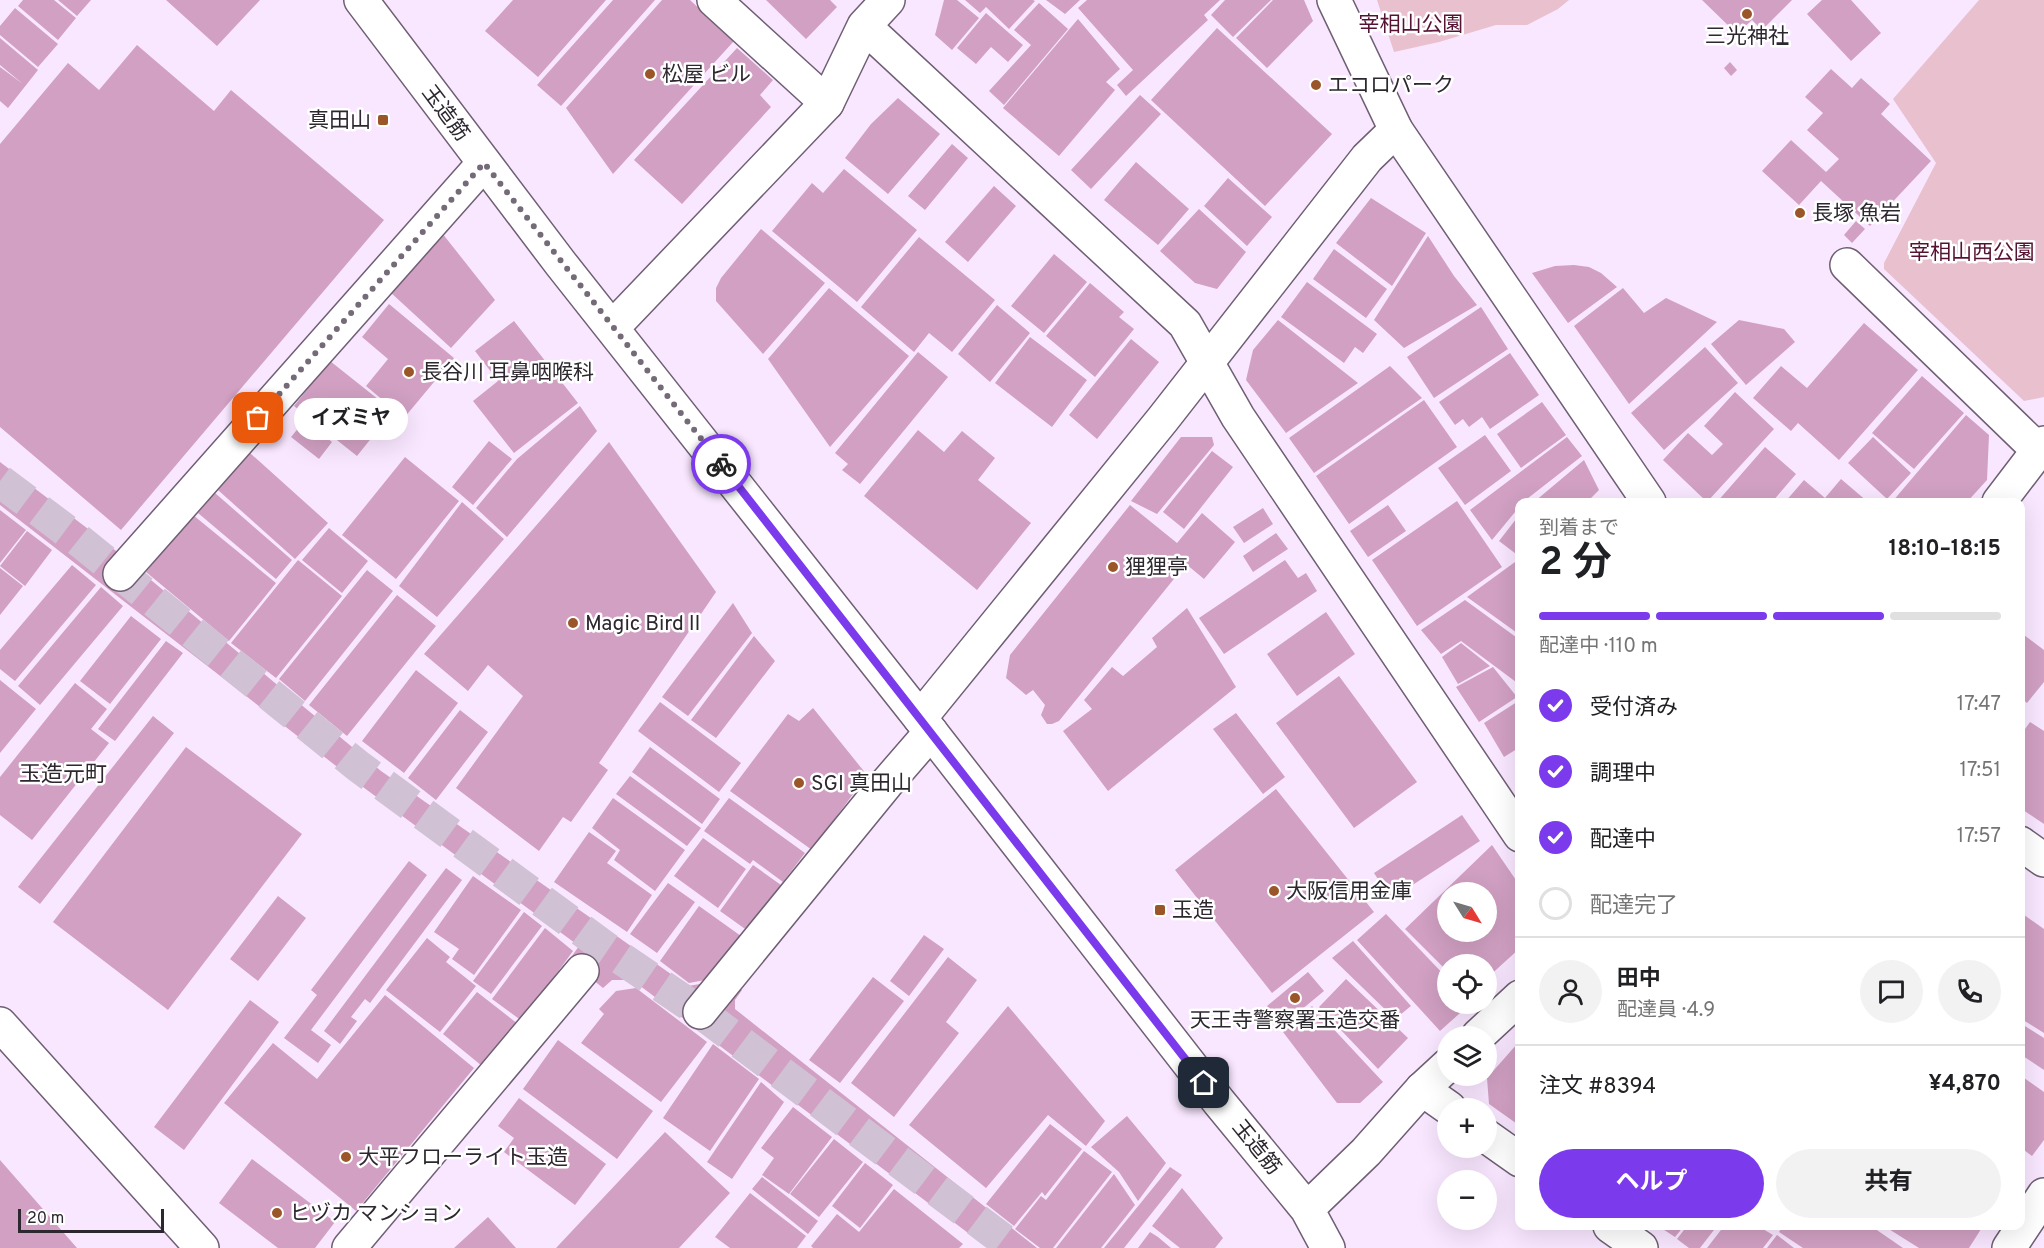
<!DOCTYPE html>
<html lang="ja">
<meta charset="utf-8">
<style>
:root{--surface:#fff;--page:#f2f2f2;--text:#202124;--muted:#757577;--line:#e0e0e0;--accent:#7c3aed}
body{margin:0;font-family:Overpass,"Noto Sans JP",sans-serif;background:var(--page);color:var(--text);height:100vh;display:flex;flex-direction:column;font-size:22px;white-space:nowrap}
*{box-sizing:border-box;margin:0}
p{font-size:20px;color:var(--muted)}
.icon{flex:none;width:33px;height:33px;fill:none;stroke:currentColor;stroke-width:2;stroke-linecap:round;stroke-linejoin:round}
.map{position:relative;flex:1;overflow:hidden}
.panel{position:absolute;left:1515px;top:498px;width:510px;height:732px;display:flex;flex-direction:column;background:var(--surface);border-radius:12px;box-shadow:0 6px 24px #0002}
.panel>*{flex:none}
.needle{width:39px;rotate:127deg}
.controls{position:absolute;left:1437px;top:882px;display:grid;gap:12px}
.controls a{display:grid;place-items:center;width:60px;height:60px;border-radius:50%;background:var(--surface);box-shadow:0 6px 24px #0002;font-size:30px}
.scale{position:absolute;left:18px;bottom:15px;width:146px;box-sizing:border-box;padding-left:6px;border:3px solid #2d272f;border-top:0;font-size:16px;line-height:21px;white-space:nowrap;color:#2d272f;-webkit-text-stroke:4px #fff;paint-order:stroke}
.pin{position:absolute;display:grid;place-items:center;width:51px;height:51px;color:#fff;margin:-26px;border-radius:12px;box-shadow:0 3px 9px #0006}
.courier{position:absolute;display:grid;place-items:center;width:60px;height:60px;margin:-30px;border:4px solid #7c3aed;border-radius:50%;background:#fff;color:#222;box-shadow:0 2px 8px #0007}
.bubble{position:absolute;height:42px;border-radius:21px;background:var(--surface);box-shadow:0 6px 24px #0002;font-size:20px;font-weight:700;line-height:42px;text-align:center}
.summary em{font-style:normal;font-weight:700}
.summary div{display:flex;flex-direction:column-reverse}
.summary{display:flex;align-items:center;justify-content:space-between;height:102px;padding:0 24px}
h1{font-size:39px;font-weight:700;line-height:45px}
.bar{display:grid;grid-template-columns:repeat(4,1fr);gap:9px 6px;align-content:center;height:72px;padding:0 24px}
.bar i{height:8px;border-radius:4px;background:var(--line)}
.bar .selected{background:var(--accent)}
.bar p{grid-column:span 4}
.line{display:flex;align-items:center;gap:15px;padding:0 24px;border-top:2px solid var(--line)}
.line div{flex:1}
.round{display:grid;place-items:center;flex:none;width:63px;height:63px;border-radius:32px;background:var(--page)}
ol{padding:0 24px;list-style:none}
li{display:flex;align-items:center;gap:18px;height:66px}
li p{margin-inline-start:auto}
li .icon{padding:6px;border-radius:50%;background:var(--accent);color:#fff;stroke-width:4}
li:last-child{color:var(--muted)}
li i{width:33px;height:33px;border:3px solid var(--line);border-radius:50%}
.button{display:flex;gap:12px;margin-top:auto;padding:12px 24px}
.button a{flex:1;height:69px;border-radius:36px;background:var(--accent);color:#fff;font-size:24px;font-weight:700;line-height:69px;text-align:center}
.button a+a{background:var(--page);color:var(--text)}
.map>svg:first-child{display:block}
.green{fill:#e9c0ce}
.building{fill:#d1a0c3;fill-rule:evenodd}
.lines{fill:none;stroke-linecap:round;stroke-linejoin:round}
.street-tunnel{stroke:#d0c1d5;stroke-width:33;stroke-dasharray:33 16;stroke-linecap:butt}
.street-casing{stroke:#6e5f73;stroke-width:36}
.secondary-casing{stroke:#6e5f73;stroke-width:36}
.street{stroke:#fff;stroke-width:33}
.secondary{stroke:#fff;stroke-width:33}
.done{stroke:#746a78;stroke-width:6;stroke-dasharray:0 10.8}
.route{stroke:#7c3aed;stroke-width:8}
.poi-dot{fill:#9a5628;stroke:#fff;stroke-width:2}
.labels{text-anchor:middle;stroke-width:5;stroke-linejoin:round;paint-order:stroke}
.park-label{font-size:21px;fill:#561232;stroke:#fff}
.poi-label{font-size:21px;fill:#2d272f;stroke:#fff;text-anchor:start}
.street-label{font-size:21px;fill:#2d272f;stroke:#fff}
.neighbourhood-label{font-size:22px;fill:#2d272f;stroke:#fff}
</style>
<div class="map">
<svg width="2044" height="1248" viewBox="0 0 2044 1248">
<rect width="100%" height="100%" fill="#f9e7ff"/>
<path class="green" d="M1377 0H1569L1558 9 1527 25H1496L1439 42 1394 52Z
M1979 0H2044V397L2024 401 1884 269V263L1936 163 1893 99Z"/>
<path class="building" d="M23 0H54L76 18 58 40 18 6Z
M58 0H91L77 16Z
M166 0H260L217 46Z
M513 0H606L538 77 485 31Z
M613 0H655L561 106 537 85Z
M662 0H690L734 41 613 174 566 108Z
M766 0H830L837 7 806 39Z
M944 0H957L979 18 952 50 935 35Z
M965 0H1033L1035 1 1009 29 986 7 980 13Z
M1046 0H1080L1065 14Z
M1087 0H1220L1204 15 1208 20 1126 96 1117 85 1133 70 1078 8Z
M1225 0H1271L1233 37 1211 15Z
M1273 0H1304L1313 21 1267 68 1236 38Z
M1702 0H1792L1762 30 1752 20 1737 34Z
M1822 0H1851L1881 33 1851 61 1807 14Z
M1039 3 1068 29 1004 105 989 91 1031 45 1014 30Z
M15 8 58 44 38 67 0 35V26Z
M986 13 1023 45 1008 62 991 47 976 64 957 48Z
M1078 19 1120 69 1106 82 1115 90 1059 156 1003 108Z
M1217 28 1332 134 1265 206 1151 100Z
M0 38 38 70 8 108 0 101V67L23 84 0 65Z
M137 45 214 111 231 90 384 220 121 530 0 427V144L68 63 99 90Z
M737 48 773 80 760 95 771 107 682 204 634 160Z
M1730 62 1737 70 1731 76 1724 68Z
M1831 69 1852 88 1861 78 1890 104 1881 114 1931 161 1870 226 1821 181 1799 205 1762 171 1791 140 1826 172 1839 159 1807 130 1823 113 1805 97Z
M1140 95 1161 114 1091 189 1071 170Z
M898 98 940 134 888 194 845 158 871 124Z
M952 144 968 158 925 210 908 196Z
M1136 162 1189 209 1158 245 1104 200Z
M844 169 917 230 857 302 772 231 812 183 823 193Z
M1228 178 1272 217 1247 246 1204 206Z
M994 186 1016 206 968 262 945 242Z
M1371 198 1426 233 1392 286 1336 243Z
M1199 209 1246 252 1217 289 1195 283 1160 251Z
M1856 221 1865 229 1852 243 1844 235Z
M761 229 825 283 763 354 716 301V288L721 278Z
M442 233 495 300 451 348 389 291Z
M1428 236 1454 276 1477 305 1404 348 1374 320Z
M919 237 995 300 952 352 929 333 914 352 861 307Z
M1334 249 1387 289 1366 318 1313 279Z
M1054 254 1087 282 1044 333 1011 306Z
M1574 265 1589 267 1601 273 1617 287 1568 323 1532 273 1555 266Z
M1307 282 1377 334 1363 353 1355 347 1344 363 1281 317Z
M1090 283 1124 312 1119 317 1134 329 1095 377 1046 336Z
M829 288 909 356 830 447 768 359Z
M1623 288 1644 313 1666 298 1717 322 1629 404 1574 326Z
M389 304 454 358 404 418 366 386 388 359 362 337Z
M997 305 1030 333 990 382 958 354Z
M1481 307 1508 349 1434 398 1407 357Z
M1278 320 1358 383 1286 433 1246 380 1253 350Z
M1739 320 1784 329 1795 342 1746 385 1711 344Z
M514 321 578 403 514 453 473 401 498 381 475 351Z
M1864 323 1918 370 1839 460 1798 423 1791 431 1753 398 1781 366 1807 388Z
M1030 337 1087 380 1052 427 995 383Z
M1131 339 1159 362 1097 439 1069 415Z
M1705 347 1738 383 1664 450 1631 413Z
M918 352 948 377 860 484 842 470 848 464 835 453Z
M1510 353 1539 395 1490 429 1482 417 1469 427 1463 419 1455 425 1439 402Z
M330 361 393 411 357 456 294 406Z
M1390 366 1422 398 1314 473 1289 438Z
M1922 376 1964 413 1914 469 1872 433Z
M1735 392 1774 429 1707 502 1663 460 1688 433 1712 455 1723 444 1704 426Z
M1424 400 1457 447 1349 524 1316 476Z
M1542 402 1566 435 1521 468 1497 434Z
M580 406 597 431 507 537 476 508 517 459Z
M1966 415 1989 435 1987 480 1967 502H1892Z
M305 420 332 442 319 459 291 437Z
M918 430 944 452 962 431 995 458 978 480 1031 523 977 590 864 496Z
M1485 435 1511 471 1465 505 1438 468Z
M1181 437H1212L1214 445 1157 514 1131 501Z
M1567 437 1582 456 1523 502H1520V506L1492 540 1470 510Z
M1873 437 1911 473 1887 499 1848 463Z
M489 441 512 459 473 505 452 487Z
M609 442 716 592 599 763 608 770 571 822 563 817 539 851 456 788 523 696 488 665 468 691 424 654Z
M1765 447 1796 474 1772 502H1717Z
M1212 451 1233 467 1184 529 1163 512Z
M250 453 328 523 295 559 218 490Z
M405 457 459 501 396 579 342 535Z
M1584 460 1599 490 1587 502H1534Z
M0 462 104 541 381 771 688 986 712 982 719 975 742 990 735 1000V1009L1037 1248H988L639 985 625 980H612L603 988 582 971 567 963 579 946 367 790 0 505Z
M1841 479 1868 502H1785L1804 480 1825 498Z
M215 493 292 560 276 579 198 513Z
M1457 501 1502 567 1417 626 1372 560Z
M462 502 504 539 437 617 399 586Z
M1130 505 1177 543 1202 513 1235 542 1204 579 1186 564 1059 721 1052 724H1047L1041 715 1045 705 1033 690 1026 695 1006 678 1010 655Z
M1388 505 1406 531 1368 557 1350 531Z
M1263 508 1273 524 1244 543 1233 527Z
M0 510 26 530 0 563Z
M1520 514V557L1499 541Z
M193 515 276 583 229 641 146 572Z
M329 528 368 561 342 593 302 560Z
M27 531 52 550 25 586 0 566Z
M1276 533 1288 549 1253 572 1243 556Z
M298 560 342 596 276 678 231 643Z
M1285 560 1298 578 1306 573 1317 591 1224 654 1199 618Z
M1515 562 1520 566V635L1467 597Z
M72 565 96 585 15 681 0 669V650Z
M0 568 23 586 0 615Z
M367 570 393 591 305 701 279 679Z
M101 587 123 606 40 705 18 686Z
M397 595 436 626 347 736 309 705Z
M1465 600 1520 640V685L1461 641 1441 654 1421 630Z
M733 603 752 633 688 716 662 697Z
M1187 608 1236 687 1108 791 1063 731 1092 709 1084 700 1112 667 1123 676 1157 647 1152 638Z
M1326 612 1355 654 1297 696 1267 654Z
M131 616 161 639 110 704 80 681Z
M2020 632 2044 650V682L2027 703 2020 697Z
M754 636 775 661 716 738 691 720Z
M166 641 183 653 115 741 98 729Z
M1461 643 1490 666 1458 684 1442 657Z
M1493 667 1517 697 1479 722 1456 687Z
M416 670 458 703 404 773 362 741Z
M1339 676 1417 782 1354 828 1276 723Z
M0 680 36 709 0 753Z
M75 683 107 709 91 729 109 743 32 840 0 815V777Z
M1520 700V747L1504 757 1484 723Z
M660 702 741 763 719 792 638 731Z
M813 708 867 775 812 850 730 791 788 714 799 721Z
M460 710 488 732 436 800 408 778Z
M1236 713 1285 777 1263 794 1213 729Z
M153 716 174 733 40 904 18 887Z
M2030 722 2044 731V824L2020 808V736Z
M186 747 302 834 168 1010 53 922Z
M650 747 720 799 702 824 632 772Z
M630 776 701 828 687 846 616 794Z
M1276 789 1374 912 1272 993 1175 870Z
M613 798 685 850 655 891 614 860 620 850 592 828Z
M729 798 805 853 783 882 753 860 750 864 704 831Z
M1462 815 1480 841 1391 899 1374 873Z
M589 832 616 851 607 863 652 895 627 932 554 882Z
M703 838 746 869 718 908 674 876Z
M1492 845 1520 886V948L1486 979V964H1448V972L1405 929ZM1448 892H1486V932H1448Z
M409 861 427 875 311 1030 331 1045 318 1063 284 1038 317 995 311 990Z
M753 865 781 885 748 931 720 911Z
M446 868 462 880 370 1003 365 999 351 1017 357 1021 340 1044 324 1031Z
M473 876 521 910 474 975 452 959 459 949 434 932Z
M668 883 695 902 657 953 630 934Z
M278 896 306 918 258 981 230 959Z
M699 906 741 936 710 979 689 983 660 961Z
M524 912 542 926 491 994 473 981Z
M2020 912 2044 929V1033L2020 1018Z
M1386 914 1448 979V1004H1470L1440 1031 1357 940Z
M545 928 573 951 522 1021 492 999Z
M924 935 944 949 909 996 890 981Z
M427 938 450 957 446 962 476 986 440 1032 386 990Z
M1353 941 1411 1006 1395 1019 1332 958Z
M948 957 977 980 946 1022 959 1033 894 1117 851 1083Z
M1308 972 1324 991 1283 1025 1267 1006Z
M873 977 904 1001 840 1083 809 1060Z
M1346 979 1408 1038 1378 1069 1319 1007Z
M636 988 707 1042 661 1102 581 1043 604 1014 599 1009 616 991Z
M477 992 518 1024 482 1066 443 1034Z
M385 995 474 1068 356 1211 224 1103 273 1043 317 1079Z
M250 1000 279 1022 184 1150 154 1127Z
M1008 1006 1105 1121 1086 1146 1048 1115 986 1188 909 1125Z
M1312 1006 1383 1082 1360 1103H1337L1283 1032Z
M2020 1023 2044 1038V1070L2020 1054Z
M558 1040 653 1111 617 1159 523 1089Z
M713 1044 759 1079 710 1151 663 1118Z
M1517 1044 1520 1046V1126L1489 1104 1487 1078Z
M2020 1075 2044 1092V1140L2032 1156 2020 1147Z
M761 1082 784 1102 732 1179 707 1162Z
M519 1098 606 1164 575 1205 504 1152 514 1138 498 1126Z
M793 1107 832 1137 789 1194 762 1175 774 1158 761 1148Z
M1127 1116 1166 1163 1138 1201 1119 1172 1091 1147Z
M1050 1124 1082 1149 1045 1196 1042 1192 1014 1226 986 1204Z
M665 1132 730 1193 679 1248H556Z
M834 1139 863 1162 819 1217 790 1194Z
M1084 1151 1112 1172 1053 1248H1040L1015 1229 1041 1196 1046 1200Z
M252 1159 335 1222 315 1248H278L219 1203Z
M0 1160 77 1248H0Z
M865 1163 893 1185 860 1228 832 1206Z
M1170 1167 1182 1175 1124 1248H1104Z
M1114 1174 1135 1205 1101 1248H1056Z
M762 1177 818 1221 808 1234 752 1189Z
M1182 1188 1223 1238 1215 1248H1180L1152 1226Z
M894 1189 963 1244 959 1248H813L811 1246 837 1214 859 1232Z
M750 1193 806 1236 797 1248H730L715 1237Z
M488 1217 516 1248H454Z
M1658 1226H1684L1675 1237Z
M1687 1226H1717L1700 1248H1689L1677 1239Z
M1724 1226H1758L1773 1235 1763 1248H1707Z
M1783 1226H1871L1903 1248H1803L1779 1232Z
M1884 1226H1983L1969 1248H1919Z
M1150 1232 1158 1237 1171 1248H1138Z
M1777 1235 1794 1248H1767Z"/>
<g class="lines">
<path class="street-tunnel" d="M0 481 76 538 358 766 606 948 700 1012 1014 1248"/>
<g class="street-casing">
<path id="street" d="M714 0 827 103
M1847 265 2039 451
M120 574 484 163
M920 718 1163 419 1367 158 1396 130
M700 1012 886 784 931 732
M0 1024 202 1248
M1422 1089 1449 1108
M1486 1136 1520 1160
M1610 1226 1641 1248
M349 1248 582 971
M2009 1248 2044 1195"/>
</g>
<g class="secondary-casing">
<path id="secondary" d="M361 0 561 264 920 718 1219 1102 1307 1209 1328 1248
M1334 0 1396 130 1649 502
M864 26 1185 324 1238 417 1520 835
M613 327 827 103 864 26 888 0
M1999 502 2044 443
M2020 843 2044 860
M1478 1036 1520 997
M1307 1209 1366 1152 1422 1089 1448 1065"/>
</g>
<use href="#street" class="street"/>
<use href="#secondary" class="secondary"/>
</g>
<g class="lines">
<path class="done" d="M258 418 484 163 721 464"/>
<path class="route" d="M721 464 1204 1083"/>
</g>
<g class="poi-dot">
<circle cx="1747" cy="14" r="6"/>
<circle cx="650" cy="74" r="6"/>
<circle cx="1316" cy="85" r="6"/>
<rect x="377" y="114" width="12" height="12" rx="3"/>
<circle cx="1800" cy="213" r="6"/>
<circle cx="409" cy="372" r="6"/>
<circle cx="1113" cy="567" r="6"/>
<circle cx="573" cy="623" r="6"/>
<circle cx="799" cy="783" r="6"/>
<circle cx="1274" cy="891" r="6"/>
<rect x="1154" y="904" width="12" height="12" rx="3"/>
<circle cx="1295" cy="998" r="6"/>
<circle cx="346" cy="1157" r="6"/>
<circle cx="277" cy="1213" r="6"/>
</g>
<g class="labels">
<g class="park-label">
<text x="1411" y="31">宰相山公園</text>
<text x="1972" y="259">宰相山西公園</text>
</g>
<g class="poi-label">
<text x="1747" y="43" text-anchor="middle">三光神社</text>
<text x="662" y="81">松屋 ビル</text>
<text x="1328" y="92">エコロパーク</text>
<text x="371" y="127" text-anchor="end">真田山</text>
<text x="1812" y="220">長塚 魚岩</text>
<text x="421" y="379">長谷川 耳鼻咽喉科</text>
<text x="1125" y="574">狸狸亭</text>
<text x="585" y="630">Magic Bird II</text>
<text x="811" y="790">SGI 真田山</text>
<text x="1286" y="898">大阪信用金庫</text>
<text x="1172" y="917">玉造</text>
<text x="1295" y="1027" text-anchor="middle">天王寺警察署玉造交番</text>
<text x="358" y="1164">大平フローライト玉造</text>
<text x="289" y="1220">ヒヅカ マンション</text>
</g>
<g class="street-label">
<text transform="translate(446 113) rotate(53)" y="7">玉造筋</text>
<text transform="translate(1257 1147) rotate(51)" y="7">玉造筋</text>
</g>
<g class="neighbourhood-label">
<text x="63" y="781">玉造元町</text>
</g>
</g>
</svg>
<div class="controls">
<a><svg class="needle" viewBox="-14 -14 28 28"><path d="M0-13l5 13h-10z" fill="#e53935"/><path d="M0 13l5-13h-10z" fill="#757577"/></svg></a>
<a><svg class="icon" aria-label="locate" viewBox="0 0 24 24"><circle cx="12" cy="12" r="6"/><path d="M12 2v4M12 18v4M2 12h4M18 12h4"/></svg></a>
<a><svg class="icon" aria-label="layers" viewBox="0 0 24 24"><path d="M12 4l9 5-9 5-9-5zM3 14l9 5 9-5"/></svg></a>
<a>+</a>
<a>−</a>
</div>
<div class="scale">20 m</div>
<div class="pin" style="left:258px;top:418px;background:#ea580c"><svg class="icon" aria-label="bag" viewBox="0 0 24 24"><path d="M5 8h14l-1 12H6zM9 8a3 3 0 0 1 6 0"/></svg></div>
<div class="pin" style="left:1204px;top:1083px;background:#1f2937"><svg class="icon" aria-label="home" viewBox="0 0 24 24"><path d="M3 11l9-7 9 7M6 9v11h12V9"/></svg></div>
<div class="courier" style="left:721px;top:464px"><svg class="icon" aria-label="bike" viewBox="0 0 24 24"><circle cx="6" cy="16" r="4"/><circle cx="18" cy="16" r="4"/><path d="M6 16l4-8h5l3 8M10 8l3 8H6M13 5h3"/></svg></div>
<div class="bubble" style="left:294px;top:398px;width:114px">イズミヤ</div>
<section class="panel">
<div class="summary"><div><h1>2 分</h1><p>到着まで</p></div><em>18:10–18:15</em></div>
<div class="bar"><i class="selected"></i><i class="selected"></i><i class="selected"></i><i></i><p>配達中 · 110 m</p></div>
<ol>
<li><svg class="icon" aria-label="check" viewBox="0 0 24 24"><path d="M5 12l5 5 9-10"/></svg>受付済み<p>17:47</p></li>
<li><svg class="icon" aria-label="check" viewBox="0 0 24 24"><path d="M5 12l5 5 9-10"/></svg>調理中<p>17:51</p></li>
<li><svg class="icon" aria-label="check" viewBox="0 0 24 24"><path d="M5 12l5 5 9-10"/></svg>配達中<p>17:57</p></li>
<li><i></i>配達完了</li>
</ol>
<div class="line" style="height:108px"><a class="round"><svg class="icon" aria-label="person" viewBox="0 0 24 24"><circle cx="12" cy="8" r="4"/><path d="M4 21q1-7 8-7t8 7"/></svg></a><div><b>田中</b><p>配達員 · 4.9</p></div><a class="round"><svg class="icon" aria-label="chat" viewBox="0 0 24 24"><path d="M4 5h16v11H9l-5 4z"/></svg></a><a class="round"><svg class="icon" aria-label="phone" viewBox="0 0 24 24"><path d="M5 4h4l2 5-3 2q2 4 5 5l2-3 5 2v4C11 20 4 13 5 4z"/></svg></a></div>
<div class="line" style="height:78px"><div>注文 #8394</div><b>¥4,870</b></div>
<div class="button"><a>ヘルプ</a><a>共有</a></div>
</section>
</div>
